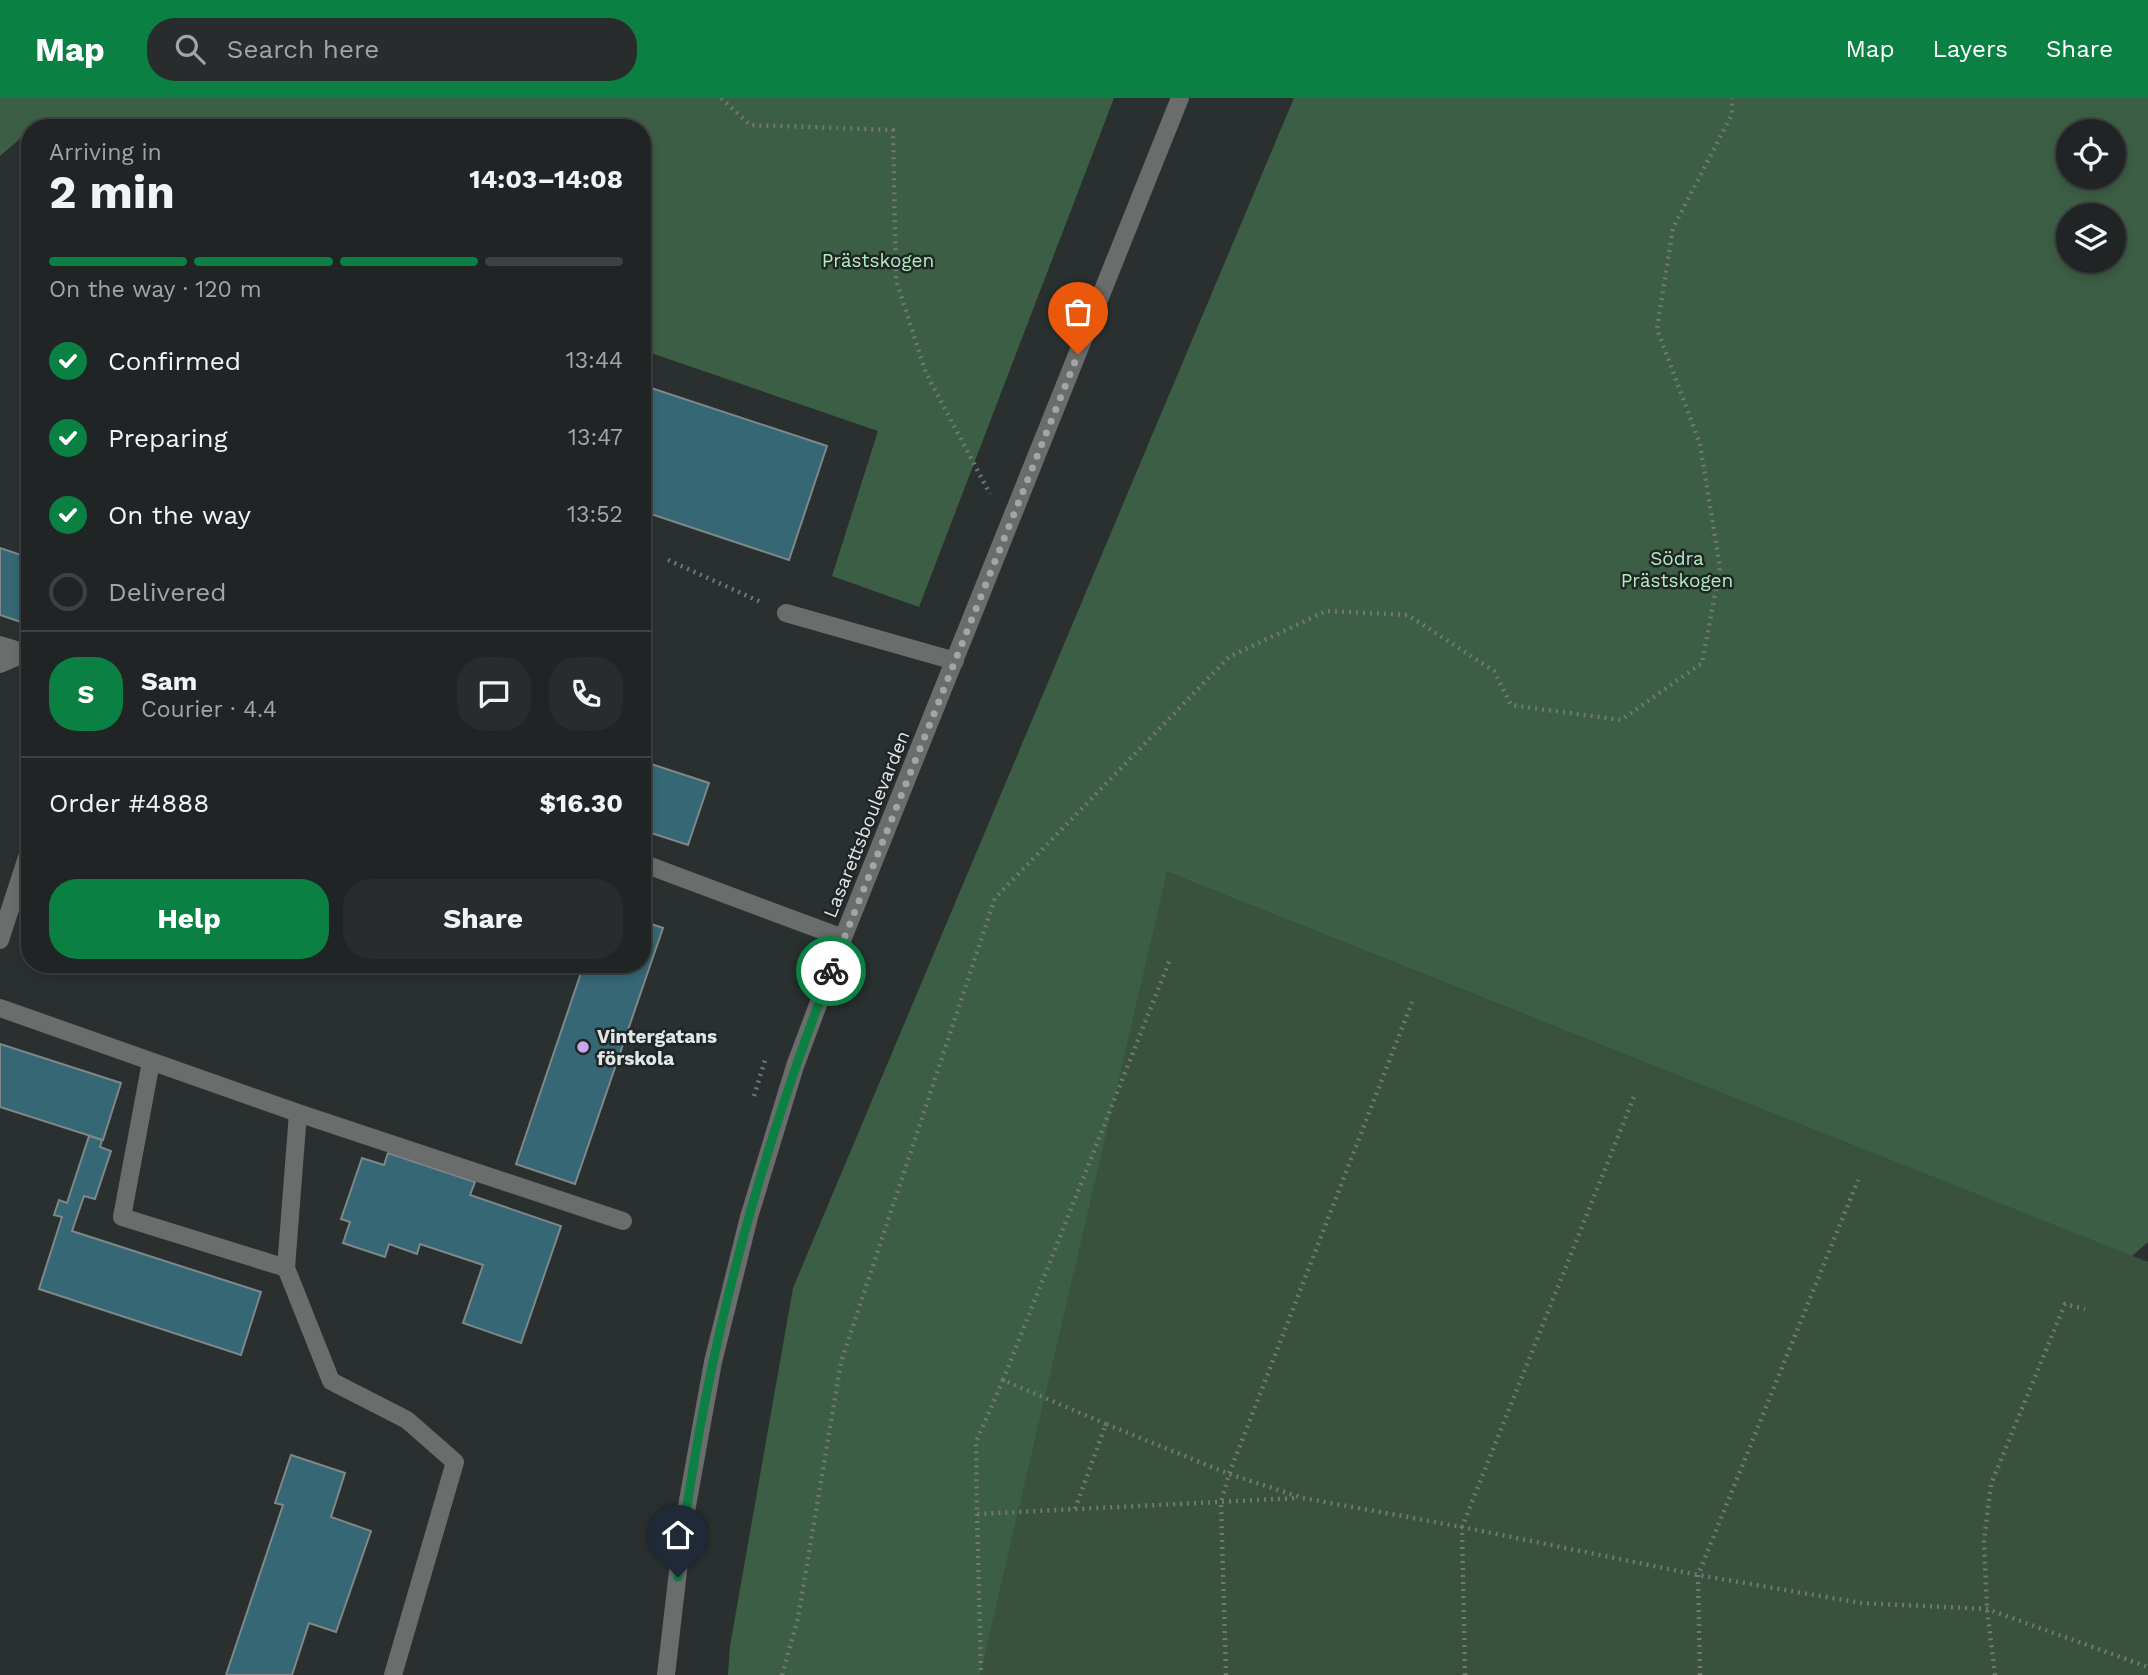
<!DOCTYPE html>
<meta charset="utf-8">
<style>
:root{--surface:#202424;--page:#282c2c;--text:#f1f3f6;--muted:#a2a4a6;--line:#3d4141;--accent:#0b8043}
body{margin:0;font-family:"Work Sans",sans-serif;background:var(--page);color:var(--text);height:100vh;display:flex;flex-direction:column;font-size:26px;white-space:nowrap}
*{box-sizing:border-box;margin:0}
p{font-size:23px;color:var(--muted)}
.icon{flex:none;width:38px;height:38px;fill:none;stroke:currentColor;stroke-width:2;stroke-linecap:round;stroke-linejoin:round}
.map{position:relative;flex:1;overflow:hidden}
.sheet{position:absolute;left:21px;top:21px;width:630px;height:854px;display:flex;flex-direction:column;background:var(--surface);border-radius:28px;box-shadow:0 4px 10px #0003,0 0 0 2px var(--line)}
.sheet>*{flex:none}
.fabs{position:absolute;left:2056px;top:21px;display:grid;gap:14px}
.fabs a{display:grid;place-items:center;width:70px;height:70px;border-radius:50%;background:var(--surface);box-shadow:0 4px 10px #0003,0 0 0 2px var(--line);font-size:35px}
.pin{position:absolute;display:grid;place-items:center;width:60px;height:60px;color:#fff;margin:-72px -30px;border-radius:50% 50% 50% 0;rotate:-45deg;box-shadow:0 0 7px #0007}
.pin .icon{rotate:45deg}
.courier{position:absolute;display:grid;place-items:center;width:70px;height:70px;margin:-35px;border:5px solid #0b8043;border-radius:50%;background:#fff;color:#222;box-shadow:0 2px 9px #0007}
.summary em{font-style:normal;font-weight:700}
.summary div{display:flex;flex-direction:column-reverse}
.summary{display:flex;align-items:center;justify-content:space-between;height:119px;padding:0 28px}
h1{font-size:46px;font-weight:700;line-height:52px}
.bar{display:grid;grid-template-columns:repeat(4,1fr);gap:10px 7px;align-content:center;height:84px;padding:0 28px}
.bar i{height:9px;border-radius:5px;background:var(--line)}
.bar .on{background:var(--accent)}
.bar p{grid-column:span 4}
.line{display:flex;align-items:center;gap:18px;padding:0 28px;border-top:2px solid var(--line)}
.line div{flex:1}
.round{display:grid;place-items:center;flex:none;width:74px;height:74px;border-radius:28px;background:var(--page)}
ol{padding:0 28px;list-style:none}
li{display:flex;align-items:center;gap:21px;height:77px}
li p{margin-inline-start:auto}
li .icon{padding:7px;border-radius:50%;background:var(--accent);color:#fff;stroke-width:4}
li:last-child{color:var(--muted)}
li i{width:38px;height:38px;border:4px solid var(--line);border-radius:50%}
.action{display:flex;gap:14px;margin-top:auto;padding:14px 28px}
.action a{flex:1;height:80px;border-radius:28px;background:var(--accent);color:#fff;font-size:28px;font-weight:700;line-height:80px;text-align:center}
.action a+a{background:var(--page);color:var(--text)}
header{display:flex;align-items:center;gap:42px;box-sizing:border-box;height:98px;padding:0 35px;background:var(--accent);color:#fff}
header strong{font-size:33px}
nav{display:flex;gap:38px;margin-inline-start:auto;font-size:24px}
.search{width:490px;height:63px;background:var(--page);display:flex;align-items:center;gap:18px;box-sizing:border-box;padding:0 24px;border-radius:28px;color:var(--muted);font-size:26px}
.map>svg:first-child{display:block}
.green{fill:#38523e}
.forest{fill:#3c5e44;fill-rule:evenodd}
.building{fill:#356774;stroke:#808789;stroke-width:2}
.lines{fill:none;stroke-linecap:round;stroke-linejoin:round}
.path{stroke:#717676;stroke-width:4.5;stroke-dasharray:2 5;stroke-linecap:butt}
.minor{stroke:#6a6d6c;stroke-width:18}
.done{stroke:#a1a6a6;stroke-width:7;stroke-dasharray:0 12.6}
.route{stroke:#0b8043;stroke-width:9}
.poi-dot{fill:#c6a6f0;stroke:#202626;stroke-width:2.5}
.labels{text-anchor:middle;stroke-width:5;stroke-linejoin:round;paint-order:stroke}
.park-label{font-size:19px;fill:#b2edbe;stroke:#202626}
.street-label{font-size:19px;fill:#e1e6e6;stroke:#202626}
.poi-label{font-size:19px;font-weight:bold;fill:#e1e6e6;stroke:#202626;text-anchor:start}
</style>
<header>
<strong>Map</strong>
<div class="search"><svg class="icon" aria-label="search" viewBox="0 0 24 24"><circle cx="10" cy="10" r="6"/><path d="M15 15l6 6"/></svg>Search here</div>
<nav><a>Map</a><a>Layers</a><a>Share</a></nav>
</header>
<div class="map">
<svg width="2148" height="1577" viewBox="0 0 2148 1577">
<rect width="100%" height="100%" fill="#2a3030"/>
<path class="green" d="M1167 774 2148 1164V1577H934Z"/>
<path class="forest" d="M0 0H1114L919 509 832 478 878 333 642 252V30H30V43L21 40 0 58Z
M1294 0H2148V1144L2132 1158 1167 774 980 1577H728L730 1548 793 1190ZM2068 33H2114V79H2068ZM2068 117H2114V163H2068Z"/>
<path class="building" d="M642 287 827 348 789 462 642 413Z
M0 450 30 460V527L0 517Z
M642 663 709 685 688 747 642 732Z
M642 823 663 830 575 1086 516 1066 584 866H642Z
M0 946 121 985 103 1042 0 1009Z
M89 1038 102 1042 100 1049 111 1053 95 1101 84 1098 72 1133 261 1194 241 1257 39 1191 62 1119 54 1117 59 1102 67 1105Z
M388 1055 475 1084 470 1097 561 1128 521 1245 463 1225 483 1167 420 1146 417 1156 389 1146 385 1159 343 1145 350 1124 341 1121 362 1060 384 1067Z
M291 1357 345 1375 331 1419 371 1433 336 1534 309 1525 292 1577H226L283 1407 275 1405Z"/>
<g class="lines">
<path class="path" d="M721 0 750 27 893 32 896 182 926 275 990 396
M668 462 763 505
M754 998 766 959
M1003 1282 976 1344 977 1416 1298 1400
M1106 1326 1003 1282 1171 859
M1075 1411 1106 1326 1229 1376 1303 1400 1462 1429 1698 1477 1861 1505 1987 1511 2148 1569
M977 1416 981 1577
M782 1577 798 1520 841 1264 995 800 1229 559 1326 513 1408 517 1494 573 1511 607 1621 622 1702 565 1720 470 1700 346 1657 231 1673 130 1732 16V0
M1226 1577 1221 1404 1229 1376 1412 904
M1465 1577 1462 1429 1635 996
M1700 1577 1698 1477 1858 1082
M1995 1577 1987 1511 1984 1443 1991 1386 2065 1206 2085 1211"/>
<path class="minor" d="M786 515 955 563
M0 547 30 556
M0 566 26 555
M642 765 843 840
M0 842 30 750
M0 910 298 1015 623 1123
M151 964 122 1119 286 1170
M298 1015 286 1170 331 1283 407 1322 455 1364 393 1577
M666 1577 683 1430 713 1264 749 1119 795 968 843 840 1180 0"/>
</g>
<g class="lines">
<path class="done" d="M831 873 1078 256"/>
<path class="route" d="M678 1479C701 1272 756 1067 831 873"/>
</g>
<circle class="poi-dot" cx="583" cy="949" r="7"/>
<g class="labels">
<g class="park-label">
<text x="878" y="169">Prästskogen</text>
<text x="1677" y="467">Södra<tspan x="1677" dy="22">Prästskogen</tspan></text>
</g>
<g class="street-label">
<text transform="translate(866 726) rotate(-68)" y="7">Lasarettsboulevarden</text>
</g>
<g class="poi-label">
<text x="597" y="945">Vintergatans<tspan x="597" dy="22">förskola</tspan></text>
</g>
</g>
</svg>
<div class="fabs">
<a><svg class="icon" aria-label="locate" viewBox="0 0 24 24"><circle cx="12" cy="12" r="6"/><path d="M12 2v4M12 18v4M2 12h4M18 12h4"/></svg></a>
<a><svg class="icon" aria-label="layers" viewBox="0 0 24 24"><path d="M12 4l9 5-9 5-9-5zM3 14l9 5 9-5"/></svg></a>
</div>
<div class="pin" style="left:1078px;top:256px;background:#ea580c"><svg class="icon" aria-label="bag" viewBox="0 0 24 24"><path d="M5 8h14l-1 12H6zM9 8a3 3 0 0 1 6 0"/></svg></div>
<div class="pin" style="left:678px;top:1479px;background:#1f2937"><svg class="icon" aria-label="home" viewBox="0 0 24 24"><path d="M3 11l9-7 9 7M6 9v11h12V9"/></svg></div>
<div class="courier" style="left:831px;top:873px"><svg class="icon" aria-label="bike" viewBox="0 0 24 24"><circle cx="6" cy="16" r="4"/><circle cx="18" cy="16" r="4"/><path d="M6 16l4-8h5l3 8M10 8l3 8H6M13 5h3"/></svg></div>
<section class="sheet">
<div class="summary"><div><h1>2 min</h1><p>Arriving in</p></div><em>14:03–14:08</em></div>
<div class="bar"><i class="on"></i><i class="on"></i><i class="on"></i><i></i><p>On the way · 120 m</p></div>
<ol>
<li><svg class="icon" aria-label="check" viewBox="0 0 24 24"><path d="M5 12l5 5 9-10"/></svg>Confirmed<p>13:44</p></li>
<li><svg class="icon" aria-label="check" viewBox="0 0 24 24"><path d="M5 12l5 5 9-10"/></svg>Preparing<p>13:47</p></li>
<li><svg class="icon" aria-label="check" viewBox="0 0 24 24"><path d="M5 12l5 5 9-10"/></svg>On the way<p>13:52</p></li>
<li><i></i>Delivered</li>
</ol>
<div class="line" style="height:126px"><b class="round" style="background:var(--accent);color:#fff">S</b><div><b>Sam</b><p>Courier · 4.4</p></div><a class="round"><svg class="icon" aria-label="chat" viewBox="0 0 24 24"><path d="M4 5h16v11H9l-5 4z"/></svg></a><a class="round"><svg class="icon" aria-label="phone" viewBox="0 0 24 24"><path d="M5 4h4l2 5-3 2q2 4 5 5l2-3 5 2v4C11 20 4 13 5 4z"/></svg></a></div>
<div class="line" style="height:91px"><div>Order #4888</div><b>$16.30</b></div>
<div class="action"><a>Help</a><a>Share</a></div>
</section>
</div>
